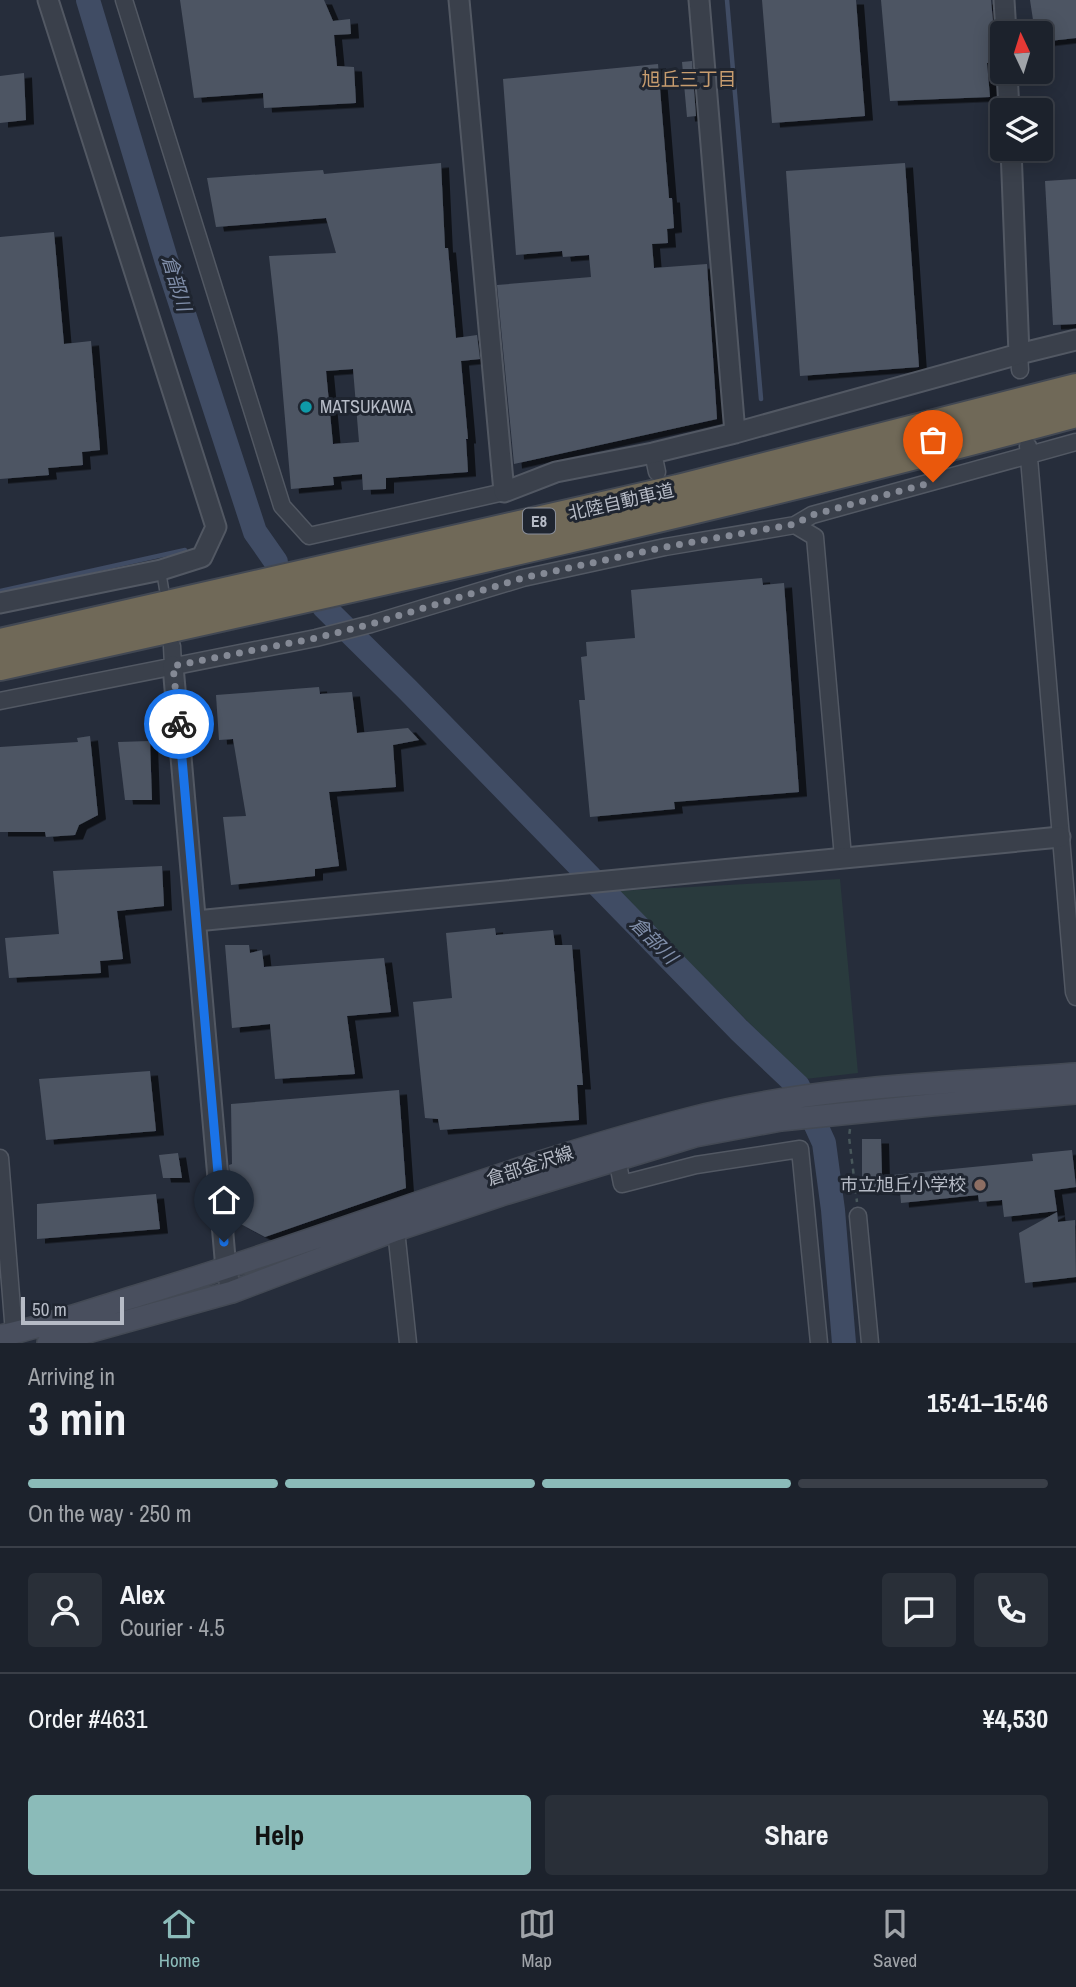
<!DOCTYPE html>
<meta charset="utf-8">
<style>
:root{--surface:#1c222c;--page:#292f38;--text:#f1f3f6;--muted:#a0a4a9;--line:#3a3f48;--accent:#8bbbb9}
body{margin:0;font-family:"Archivo Narrow","Noto Sans JP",sans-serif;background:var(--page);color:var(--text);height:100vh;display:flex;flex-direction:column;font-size:26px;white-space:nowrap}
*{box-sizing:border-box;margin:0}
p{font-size:23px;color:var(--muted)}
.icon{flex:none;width:38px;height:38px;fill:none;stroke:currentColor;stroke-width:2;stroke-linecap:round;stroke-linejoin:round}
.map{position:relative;height:1343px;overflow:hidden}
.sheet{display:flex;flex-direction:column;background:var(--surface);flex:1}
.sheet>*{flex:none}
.needle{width:46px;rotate:356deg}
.controls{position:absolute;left:990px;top:21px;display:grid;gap:14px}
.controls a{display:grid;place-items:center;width:63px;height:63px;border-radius:7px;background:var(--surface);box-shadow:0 4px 18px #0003,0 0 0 2px var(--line);font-size:35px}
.scale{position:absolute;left:21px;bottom:18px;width:103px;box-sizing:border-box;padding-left:7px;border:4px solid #b6bbc6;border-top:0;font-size:19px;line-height:24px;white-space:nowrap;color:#b6bbc6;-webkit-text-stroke:5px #1f2530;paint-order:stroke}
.pin{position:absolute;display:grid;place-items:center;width:60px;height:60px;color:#fff;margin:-72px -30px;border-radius:50% 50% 50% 0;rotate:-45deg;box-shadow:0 0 7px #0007}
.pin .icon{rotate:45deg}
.courier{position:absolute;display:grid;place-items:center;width:70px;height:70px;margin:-35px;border:5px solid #1a73e8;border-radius:50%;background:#fff;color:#222;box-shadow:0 2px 9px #0007}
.headline em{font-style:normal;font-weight:800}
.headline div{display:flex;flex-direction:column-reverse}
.headline{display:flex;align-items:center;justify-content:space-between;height:119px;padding:0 28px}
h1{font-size:46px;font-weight:800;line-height:52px}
.bar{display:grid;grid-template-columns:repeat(4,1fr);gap:10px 7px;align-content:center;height:84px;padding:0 28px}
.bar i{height:9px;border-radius:5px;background:var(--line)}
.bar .active{background:var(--accent)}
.bar p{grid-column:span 4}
.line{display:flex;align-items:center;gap:18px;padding:0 28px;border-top:2px solid var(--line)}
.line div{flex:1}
.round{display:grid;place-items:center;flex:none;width:74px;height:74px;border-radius:7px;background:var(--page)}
.cta{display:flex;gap:14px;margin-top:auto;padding:14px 28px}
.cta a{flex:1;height:80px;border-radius:7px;background:var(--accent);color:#111;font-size:28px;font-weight:800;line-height:80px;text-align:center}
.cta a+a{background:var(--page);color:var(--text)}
.dock{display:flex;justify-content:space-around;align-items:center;height:98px;border-top:2px solid var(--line);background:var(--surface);font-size:19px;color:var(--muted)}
.dock a{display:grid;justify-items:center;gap:4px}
.dock .active{color:var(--accent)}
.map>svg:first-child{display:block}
.green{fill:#293a3d}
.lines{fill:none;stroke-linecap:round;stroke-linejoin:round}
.stream{stroke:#404c64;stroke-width:4.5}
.river{stroke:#404c64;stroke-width:24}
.building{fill:#4d5563;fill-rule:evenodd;filter:url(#shadow)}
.service-casing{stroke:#525863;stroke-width:11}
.minor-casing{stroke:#525863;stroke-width:19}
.tertiary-casing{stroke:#525863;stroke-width:23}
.secondary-casing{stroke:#434954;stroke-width:24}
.motorway-casing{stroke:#424853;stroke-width:32}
.path{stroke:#48575b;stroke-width:2.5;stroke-dasharray:5 5;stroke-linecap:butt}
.service{stroke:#3a404b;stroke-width:8}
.minor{stroke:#3a404b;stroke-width:16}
.tertiary{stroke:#3a404b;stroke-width:19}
.secondary{stroke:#494f5e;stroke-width:21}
.motorway{stroke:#706958;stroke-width:28}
.done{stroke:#848995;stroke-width:7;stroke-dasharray:0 12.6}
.route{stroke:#1a73e8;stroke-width:9}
.culture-dot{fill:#0f9aa8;stroke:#1f2530;stroke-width:2.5}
.education-dot{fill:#8d6e63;stroke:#1f2530;stroke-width:2.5}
.labels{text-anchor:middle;stroke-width:6;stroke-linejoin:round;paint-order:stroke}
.shield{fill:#1f2530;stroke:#898e99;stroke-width:2}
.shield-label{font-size:16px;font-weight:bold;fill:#b6bbc6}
.poi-label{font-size:18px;fill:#b6bbc6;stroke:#1f2530;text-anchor:start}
.street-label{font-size:18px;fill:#b6bbc6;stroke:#1f2530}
.neighbourhood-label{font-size:19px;fill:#c89d6f;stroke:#1f2530}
.water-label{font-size:19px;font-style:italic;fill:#818faa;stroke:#1f2530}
</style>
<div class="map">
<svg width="1076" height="1343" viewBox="0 0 1076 1343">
<defs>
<filter id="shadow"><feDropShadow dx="8" dy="4.5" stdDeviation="0" flood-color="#0009"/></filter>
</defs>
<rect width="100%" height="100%" fill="#262d3b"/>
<path class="green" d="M840 879 858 1073 805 1079 618 891Z"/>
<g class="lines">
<path class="stream" d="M727 0 761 399
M0 591 185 550"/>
<path class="river" d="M88 0 166 259 255 532 276 562
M324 607 408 690 739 1030 798 1086 824 1143 833 1210 844 1343"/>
</g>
<path class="building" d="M180 0H324L333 21 350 19 351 34 334 35 337 66 354 67 356 103 264 108 263 93 194 98Z
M762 0H856L865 116 772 123Z
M881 0H991L997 62 987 63 990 97 890 101Z
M1030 0H1076V38L1041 42V33H1035Z
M692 61 696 116 687 117 682 62Z
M658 64 669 198H672L674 228 667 229 668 243 652 244 654 268 707 264 717 419 514 464 497 285 591 277 589 255 563 257 562 251 516 255 503 79Z
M24 73 26 120 0 123V76Z
M441 163 445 248H448L456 338 477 335 480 359 461 361 468 439H466L468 472 386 478V489L363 490 362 474 333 477 334 485 291 489 278 337 269 256 336 253 326 218 216 227 207 178 323 170 324 174ZM353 369 359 442 333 444 326 371Z
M905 163 919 367 800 376 786 171Z
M1076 179V324L1053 325 1045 181Z
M54 232 64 344 91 341 100 450 82 452 83 465 48 468 49 475 0 479V237Z
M762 578 763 585 784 583 799 792 674 802 675 809 590 817 579 700H585L581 657 587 656 586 642 635 638 631 590Z
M319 687 320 694 352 692 357 733 408 728 419 740 393 745 396 787 329 792 339 866 315 869V876L231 885 223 817 246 816 233 739 219 740 216 695Z
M90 736 98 815 79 825 75 835 46 837 45 832H0V747L78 742 77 738Z
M150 741 152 800H125L118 742Z
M162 866 164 906 117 911 123 959 100 961 101 973 9 978 5 938 59 934 53 871Z
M495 928 496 935 553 930 555 945H572L583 1085H577L579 1120 440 1130 438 1119 425 1118 413 1002 452 998 446 933Z
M225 945H249L250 953 262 950 264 967 384 958 391 1012 347 1016 355 1074 275 1079 270 1024 232 1028Z
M150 1071 156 1131 46 1140 39 1079Z
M399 1090 406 1188 265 1237 239 1223 235 1188H231L229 1165 232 1164 231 1104Z
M862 1139H881L882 1176 1033 1161 1032 1154 1072 1150 1076 1187 1054 1190 1057 1211 1004 1217 1002 1200 979 1202 978 1195 901 1203 900 1191 862 1189Z
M178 1153 182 1178H163L159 1155Z
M156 1194 160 1229 37 1239V1204Z
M1057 1212 1058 1222 1075 1220 1076 1277 1025 1283 1019 1233Z"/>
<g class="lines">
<g class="service-casing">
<path id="service" d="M161 571 164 589"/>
</g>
<g class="minor-casing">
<path id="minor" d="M124 0 282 506 309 536 504 492
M1019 354 1020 370
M1028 446 1074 992 1076 997
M653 453 657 472
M795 525 815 537 843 857
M172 646 173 666
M0 701 316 638 371 624 523 578 665 547 795 525 812 515 1076 442
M0 1158 14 1333
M617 1159 622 1184 696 1165 800 1149 819 1343
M858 1216 870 1343
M396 1230 408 1343"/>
</g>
<g class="tertiary-casing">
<path id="tertiary" d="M459 0 504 492 556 472 653 453 735 433 1019 354 1076 340
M699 0 735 433
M1004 0 1006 33
M1007 72 1009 110
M1011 149 1019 354
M0 603 161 570 202 557 216 527 48 0
M173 666 226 1269 232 1292
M196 921 1060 837"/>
</g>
<g class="secondary-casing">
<path id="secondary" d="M0 1336C47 1326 93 1309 140 1295 323 1240 502 1167 688 1119 814 1086 946 1083 1076 1074
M48 1343 232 1292 396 1230 501 1195 695 1136 781 1120 931 1105 1076 1093"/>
</g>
<g class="motorway-casing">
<path id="motorway" d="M0 643 678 489 1076 388
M0 666C359 586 720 509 1076 413"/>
</g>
<path class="path" d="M850 1129 849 1137 857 1202"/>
<use href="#service" class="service"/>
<use href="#minor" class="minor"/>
<use href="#tertiary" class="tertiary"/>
<use href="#secondary" class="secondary"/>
<use href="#motorway" class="motorway"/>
</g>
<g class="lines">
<path class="done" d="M179 724 173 666 316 638 371 624 523 578 665 547 795 524 812 515 933 482"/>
<path class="route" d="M179 724 224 1242"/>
</g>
<circle class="culture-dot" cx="306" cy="407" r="7"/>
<circle class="education-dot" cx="980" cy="1185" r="7"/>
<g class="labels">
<rect class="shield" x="523" y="508.5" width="32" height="25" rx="5"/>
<g class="shield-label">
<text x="539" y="527">E8</text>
</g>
<g class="poi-label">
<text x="320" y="413">MATSUKAWA</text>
<text x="966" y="1191" text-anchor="end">市立旭丘小学校</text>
</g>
<g class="street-label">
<text transform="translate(621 502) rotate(-13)" y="6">北陸自動車道</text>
<text transform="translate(530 1166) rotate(-18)" y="6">倉部金沢線</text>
</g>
<g class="neighbourhood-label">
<text x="689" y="86">旭丘三丁目</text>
</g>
<g class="water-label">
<text transform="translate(177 283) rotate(73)" y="7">倉部川</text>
<text transform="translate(654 940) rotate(45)" y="7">倉部川</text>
</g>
</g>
</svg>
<div class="controls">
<a><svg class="needle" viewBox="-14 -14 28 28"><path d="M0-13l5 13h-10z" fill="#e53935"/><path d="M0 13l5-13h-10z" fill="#a0a4a9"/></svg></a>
<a><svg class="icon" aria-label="layers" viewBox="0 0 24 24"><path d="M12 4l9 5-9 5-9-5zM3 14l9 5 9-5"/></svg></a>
</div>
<div class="scale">50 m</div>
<div class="pin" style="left:933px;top:482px;background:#ea580c"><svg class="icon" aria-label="bag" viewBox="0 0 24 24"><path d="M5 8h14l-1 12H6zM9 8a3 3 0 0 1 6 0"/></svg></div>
<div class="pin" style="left:224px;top:1242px;background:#1f2937"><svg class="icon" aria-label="home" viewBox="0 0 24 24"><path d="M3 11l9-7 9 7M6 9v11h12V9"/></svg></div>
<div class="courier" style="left:179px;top:724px"><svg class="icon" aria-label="bike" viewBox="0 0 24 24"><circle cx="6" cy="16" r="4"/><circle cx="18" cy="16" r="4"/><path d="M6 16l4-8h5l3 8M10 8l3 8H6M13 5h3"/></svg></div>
</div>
<section class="sheet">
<div class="headline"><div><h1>3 min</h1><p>Arriving in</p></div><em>15:41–15:46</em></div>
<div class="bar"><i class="active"></i><i class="active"></i><i class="active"></i><i></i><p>On the way · 250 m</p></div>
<div class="line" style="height:126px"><a class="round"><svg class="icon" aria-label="person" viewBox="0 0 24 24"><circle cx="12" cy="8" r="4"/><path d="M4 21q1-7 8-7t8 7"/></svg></a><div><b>Alex</b><p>Courier · 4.5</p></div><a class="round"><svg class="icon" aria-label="chat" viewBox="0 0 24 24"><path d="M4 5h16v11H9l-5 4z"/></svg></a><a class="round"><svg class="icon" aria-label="phone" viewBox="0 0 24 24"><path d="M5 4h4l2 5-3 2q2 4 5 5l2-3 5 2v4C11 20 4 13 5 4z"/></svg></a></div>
<div class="line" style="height:91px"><div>Order #4631</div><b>¥4,530</b></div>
<div class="cta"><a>Help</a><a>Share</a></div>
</section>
<nav class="dock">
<a class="active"><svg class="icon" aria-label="home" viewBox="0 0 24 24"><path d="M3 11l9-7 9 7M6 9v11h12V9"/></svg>Home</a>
<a><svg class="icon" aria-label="map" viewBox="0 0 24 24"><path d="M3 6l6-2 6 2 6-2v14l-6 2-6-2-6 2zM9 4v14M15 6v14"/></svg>Map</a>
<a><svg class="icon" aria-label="saved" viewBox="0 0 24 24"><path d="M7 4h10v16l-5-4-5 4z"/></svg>Saved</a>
</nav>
